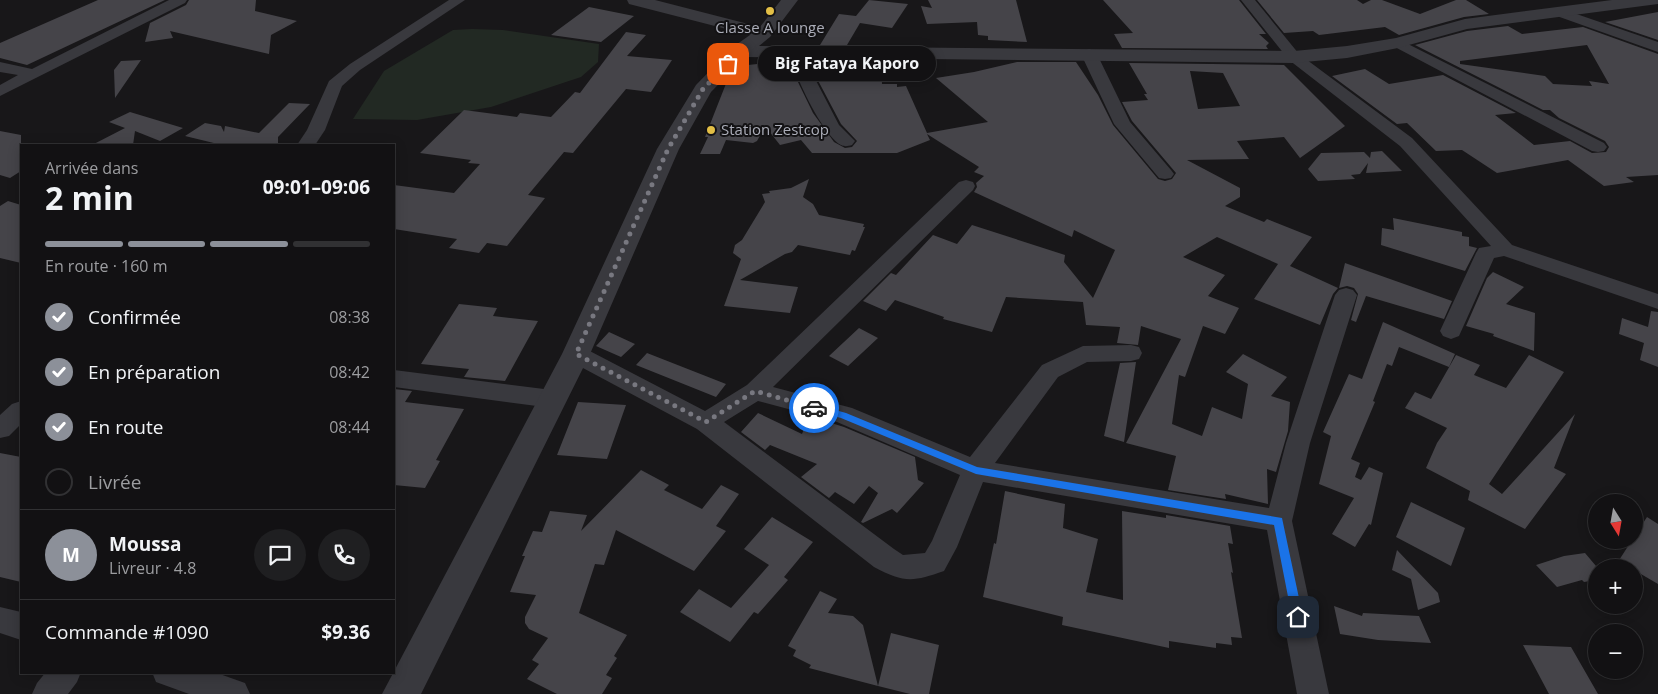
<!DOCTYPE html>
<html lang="fr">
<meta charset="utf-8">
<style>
:root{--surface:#121113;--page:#1f1f21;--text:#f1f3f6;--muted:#9c9da0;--line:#313133;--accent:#8c9099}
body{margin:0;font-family:"Open Sans",sans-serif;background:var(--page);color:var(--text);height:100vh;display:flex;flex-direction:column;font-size:19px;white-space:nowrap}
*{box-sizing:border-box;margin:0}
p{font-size:16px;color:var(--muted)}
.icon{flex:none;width:28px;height:28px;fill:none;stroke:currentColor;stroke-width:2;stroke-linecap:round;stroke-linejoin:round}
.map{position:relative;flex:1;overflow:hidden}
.sheet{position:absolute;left:20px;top:144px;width:375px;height:530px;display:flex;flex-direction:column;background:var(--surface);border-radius:0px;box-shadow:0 2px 12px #0003,0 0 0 1px var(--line)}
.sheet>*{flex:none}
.needle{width:32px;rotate:169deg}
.tools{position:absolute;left:1588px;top:494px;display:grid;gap:10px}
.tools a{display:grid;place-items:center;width:55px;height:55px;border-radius:50%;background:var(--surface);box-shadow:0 2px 12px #0003,0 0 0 1px var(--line);font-size:25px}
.pin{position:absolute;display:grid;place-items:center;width:42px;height:42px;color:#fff;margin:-21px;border-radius:10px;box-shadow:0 2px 8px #0006}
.courier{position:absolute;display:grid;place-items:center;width:50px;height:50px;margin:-25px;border:4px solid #1a73e8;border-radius:50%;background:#fff;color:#222;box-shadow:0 1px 6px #0007}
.bubble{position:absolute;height:35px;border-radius:18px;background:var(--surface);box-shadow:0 2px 12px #0003,0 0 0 1px var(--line);font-size:16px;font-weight:700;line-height:35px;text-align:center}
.summary em{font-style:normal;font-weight:700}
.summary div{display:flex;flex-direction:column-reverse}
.summary{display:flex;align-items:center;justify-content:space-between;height:85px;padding:0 25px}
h1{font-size:32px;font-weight:700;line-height:38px}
.bar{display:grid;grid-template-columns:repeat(4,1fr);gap:8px 5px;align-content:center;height:60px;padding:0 25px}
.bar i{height:6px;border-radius:4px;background:var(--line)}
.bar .on{background:var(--accent)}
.bar p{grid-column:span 4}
.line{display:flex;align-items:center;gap:12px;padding:0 25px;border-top:1px solid var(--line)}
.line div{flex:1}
.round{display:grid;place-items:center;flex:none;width:52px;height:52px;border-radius:26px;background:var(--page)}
ol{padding:0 25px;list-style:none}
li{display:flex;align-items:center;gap:15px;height:55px}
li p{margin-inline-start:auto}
li .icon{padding:5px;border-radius:50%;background:var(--accent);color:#fff;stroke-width:4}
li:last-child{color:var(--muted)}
li i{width:28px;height:28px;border:2px solid var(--line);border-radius:50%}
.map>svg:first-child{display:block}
.green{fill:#222923}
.building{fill:#454449;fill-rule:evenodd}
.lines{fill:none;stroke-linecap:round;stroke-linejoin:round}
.minor{fill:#39393e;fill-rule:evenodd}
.tertiary{fill:#39393e;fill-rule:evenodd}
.route{fill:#1a73e8}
.done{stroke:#787880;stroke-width:5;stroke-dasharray:0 9}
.poi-dot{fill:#e3bf46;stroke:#131214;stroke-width:2}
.labels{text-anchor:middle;stroke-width:4;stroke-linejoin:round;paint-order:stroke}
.far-poi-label{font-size:15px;fill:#abadb8;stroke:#131214}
</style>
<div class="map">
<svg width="1658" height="694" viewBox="0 0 1658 694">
<rect width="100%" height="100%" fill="#181719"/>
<path class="green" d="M472 29 503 30 599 44 598 62 581 77 491 107 417 120 353 119 384 71 453 30Z"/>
<path class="building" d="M98 0H165L27 65 0 58V43Z
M189 0H256L255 11 297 21 271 35 269 54 170 31 173 38 145 42 150 23 186 5Z
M869 0 908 4 892 28 860 23 847 45H820L839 14 856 16Z
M928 0H1016L1027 42 988 40V36L978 35 977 22 927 24 921 6 932 8Z
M1103 0H1239L1266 34H1259L1269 43 1266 46 1268 49 1122 48 1114 34 1133 33Z
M1257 0H1357L1363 4 1371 0H1382L1420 14 1456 0H1466L1489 14 1464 17 1399 35 1385 27 1319 35 1313 31 1284 33Z
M589 7 634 16 601 42 551 35Z
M1658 12V40L1605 22Z
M1508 26 1522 34 1583 27 1658 54V175L1626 177 1634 182 1604 186 1568 160 1497 173 1462 150 1436 151 1407 123 1397 124 1332 76 1365 69 1389 84 1443 75 1516 113 1495 115 1534 145 1570 141 1592 153 1606 152 1609 147 1605 141 1559 118 1550 110H1543L1415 45 1467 31ZM1587 45 1609 84 1589 81 1592 86 1553 84 1545 76 1460 64V61Z
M626 32 646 35 627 56 672 60 651 92 626 89 573 153 564 152 528 195 545 198 507 246 487 243 479 253 449 248 457 239 394 229V185L454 193 480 164 468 163 471 160 420 153 464 110 517 117 520 113 551 117 575 92 580 93Z
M141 60 115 98 114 70 121 61Z
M793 60 797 80 813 113 834 142 845 148 852 147 857 141 841 124 813 71V60L881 62 882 84H897V87L906 86 927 133 988 122 936 78 974 72 1017 62H1076L1098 95 1113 125 1158 179 1165 181 1172 179 1176 173 1132 121 1122 102 1148 100 1144 94H1147L1129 63 1284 65 1345 126 1300 158 1284 137 1237 141 1249 159 1187 160 1240 188V197L1225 206 1264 222 1267 219 1312 237 1290 266 1338 288 1333 294 1320 325 1254 299 1278 264 1217 237 1183 257 1225 275 1208 296 1239 308 1225 334 1203 326 1185 377 1179 375 1172 424 1202 436 1212 407 1242 419 1248 384 1226 372 1243 354 1287 377 1271 396 1290 402 1288 431 1276 472 1267 469 1268 504 1225 494 1226 499 1168 490 1176 456 1126 443 1181 339 1141 326 1138 345 1117 343 1120 327 1086 325 1083 302 1006 297 992 332 943 319 944 317 895 300 886 311 863 301 891 273 896 275 933 235 957 244 972 225 1065 255 1064 262 1093 298 1115 250 1074 230 1072 237 974 192 977 187 976 183 984 176 974 172 979 167 927 134 930 140 897 153H812L801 140 780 145 765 126 757 141 753 143 726 140 720 154H700L708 137H705L729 76 748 65ZM1190 71 1223 73 1240 106 1198 109Z
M289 103 310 104 278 137V145H222L185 136 205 123 221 126 224 132 225 126 259 133Z
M130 112 183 128 160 141 135 131 133 145H92L125 128 109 122Z
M0 131 21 135V171L10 178 0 175Z
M1382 151 1402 171 1366 173 1368 163 1360 174 1351 175 1355 179 1318 181 1308 169 1321 153 1364 152 1370 158 1371 152Z
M809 179 803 197 813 204 819 215 864 224 863 227H865L855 251 852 250 850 255 798 245 792 252 785 254 740 280 798 287 790 313 724 306 741 259 733 253 735 245 742 240 765 202 762 194 770 193 769 191 791 188Z
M8 201 21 205V263L0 258V206Z
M1393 218 1462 232V236L1469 237V246L1477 248 1465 271 1381 245 1382 228 1394 230Z
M1345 263 1452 301 1444 319 1366 296 1356 322 1351 320 1358 294 1354 288 1347 286 1339 288Z
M1493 272 1524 287 1506 304 1535 313 1534 351 1493 336 1494 334 1466 326 1487 278Z
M459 304 497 308 493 316 538 321 505 381 464 377 469 369 421 364Z
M1651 311 1658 312V367L1640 360 1644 343 1619 334 1622 318 1648 327Z
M1383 322 1455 354 1449 367 1399 347 1392 366 1387 364 1373 401 1375 402 1351 459 1360 463 1355 477 1361 480 1369 467 1383 473 1371 525 1369 524 1355 547 1332 534 1354 498 1319 484 1331 436 1323 432 1349 374 1362 379Z
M859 328 878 338 848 366 829 356Z
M609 332 635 344 621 357 596 346Z
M647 353 726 384 716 397 636 365Z
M1456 355 1480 365 1474 375 1506 388 1529 355 1564 372 1489 484 1502 494 1575 414 1554 468 1566 474 1525 529 1468 500 1470 491 1426 468 1437 443 1447 428 1405 408 1415 392 1431 399Z
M1136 362 1124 442 1104 436 1120 363Z
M394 389 412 391 405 402 464 409 436 460 440 461 425 488 394 485Z
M578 402 626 405 607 459 557 455Z
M758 413 802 434 809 416 844 427 915 457 918 480 924 483 897 513 892 509 863 523 861 522 878 493 869 486 854 504 835 492 829 498 801 477 817 464 770 445 765 450 741 432Z
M0 453 21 457V582L0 577Z
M641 470 669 485 664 490 702 509 721 485 739 494 716 526 726 531 694 571 616 530 604 565 595 564 579 613 627 635 614 656 617 658 606 675 612 678 602 694H557L527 679 539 664 532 660 548 638 529 629 525 623V617L536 595 510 592 525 556H522L533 531 542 532 550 511 587 515 581 531Z
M1005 491 1065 504 1063 528 1098 539 1086 592 1123 600 1122 511 1166 518V515L1230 526 1233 544 1228 543 1233 573 1231 572 1242 638 1231 637 1232 645 1216 643V648L1169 641V648L1062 625 1063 617 983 597 994 543 996 544Z
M1411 502 1465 528 1451 566 1396 537Z
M772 517 813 542 784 577 788 580 758 614 754 612 730 642 680 612 699 589 731 608 769 565 744 549Z
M1647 517 1658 524V584L1634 570V568H1614L1632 540H1634V537Z
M1397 550 1438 593 1440 602 1418 610 1411 579 1392 570Z
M1585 553 1596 566V580L1584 582 1582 580 1557 587 1536 565 1564 556Z
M820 591 837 599 828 613 853 616 863 625 878 686 809 668 811 665 793 656 796 650 788 646Z
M1334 606 1362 616 1363 613 1419 616 1431 643 1378 640 1340 634Z
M891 633 939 645 929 694H910L878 686Z
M1523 645 1571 647 1598 694H1549Z"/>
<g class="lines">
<path class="minor" d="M169 0H187L185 3 0 96V85L18 75 0 72V62L32 69Z
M449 0H465L360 70 342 86 325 130 315 145H297L307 130 329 81 350 64Z
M1241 0H1255L1299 54 1412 138 1512 245 1658 294V309L1504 256 1494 258 1459 336 1451 339 1443 336 1440 331 1476 253 1479 248 1491 246 1400 146 1289 60Z
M1559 8 1658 42V52L1554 15 1552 12 1554 9Z
M1398 39 1604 143 1607 147 1604 151 1598 152 1592 151 1393 46 1391 43 1393 40Z
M803 48 808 50 811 53V71L839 125 855 141 852 145C848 146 845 147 841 145 826 138 801 89 796 72 794 67 794 55 798 50Z
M1089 49 1094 51 1097 54 1130 122 1171 170 1174 174 1171 178 1165 179 1159 178 1114 124 1081 54 1084 51Z
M966 180 973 182 975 186 973 190 773 387 852 408 970 457 1042 365 1083 346 1131 345 1139 347 1142 353 1139 359 1131 361 1087 362 1058 377 995 463 1269 508 1286 443 1335 295 1339 290 1346 288 1353 290 1357 295 1310 443 1292 521 1329 694H1297L1267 530 983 482 957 547 944 571C913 582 904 583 874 567L697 429 568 360 565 354 568 348 576 346 584 348 705 411 747 385 959 182ZM758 401 837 422 960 475 932 541 925 553 903 555 894 549 724 422Z
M394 370 552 390 560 393 564 399 560 405 552 408 394 387Z
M21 401V424L9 436 0 438V415L12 404Z
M0 607 21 612V640L0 633Z
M46 672H81L77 682 68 694H32L37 683Z
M152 672H214L245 683 250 694H189L156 682Z"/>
<path class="tertiary" d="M627 0H655L760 27 781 0H798L770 37 759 46 1294 51 1347 46 1396 38 1465 19 1612 0H1658V4L1467 29 1398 48 1347 58 1294 63 745 57 711 92 679 149 590 354 421 694H382L562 354 657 149 696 85 733 47 750 35 629 4Z"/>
</g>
<path class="route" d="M814 404 846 413 977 467 1282 518 1303 617 1298 622 1292 617 1274 525 976 474 841 418 811 410 810 408Z"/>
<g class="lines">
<path class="done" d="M728 64 703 89 668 149 576 354 706 422 755 391 814 408"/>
</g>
<g class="poi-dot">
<circle cx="770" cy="11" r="5"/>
<circle cx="711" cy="130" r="5"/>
</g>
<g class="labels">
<g class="far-poi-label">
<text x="770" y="33">Classe A lounge</text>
<text x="721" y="135" text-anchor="start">Station Zestcop</text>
</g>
</g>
</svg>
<div class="tools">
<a><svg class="needle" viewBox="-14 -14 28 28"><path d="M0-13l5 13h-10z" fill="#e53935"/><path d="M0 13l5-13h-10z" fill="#9c9da0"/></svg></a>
<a>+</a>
<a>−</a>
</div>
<div class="pin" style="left:728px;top:64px;background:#ea580c"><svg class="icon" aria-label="bag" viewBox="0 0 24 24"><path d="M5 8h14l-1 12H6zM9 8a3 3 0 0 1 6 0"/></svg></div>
<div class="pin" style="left:1298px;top:617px;background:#1f2937"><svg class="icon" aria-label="home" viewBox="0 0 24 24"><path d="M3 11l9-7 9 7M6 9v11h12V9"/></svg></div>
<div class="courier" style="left:814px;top:408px"><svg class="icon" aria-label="car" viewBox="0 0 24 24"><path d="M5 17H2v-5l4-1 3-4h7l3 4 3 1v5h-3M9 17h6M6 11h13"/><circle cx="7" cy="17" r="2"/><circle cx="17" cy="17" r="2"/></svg></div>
<div class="bubble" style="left:758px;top:46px;width:178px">Big Fataya Kaporo</div>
<section class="sheet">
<div class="summary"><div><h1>2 min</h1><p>Arrivée dans</p></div><em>09:01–09:06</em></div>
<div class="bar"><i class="on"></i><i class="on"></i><i class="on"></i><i></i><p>En route · 160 m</p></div>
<ol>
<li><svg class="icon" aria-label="check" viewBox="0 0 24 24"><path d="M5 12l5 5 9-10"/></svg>Confirmée<p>08:38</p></li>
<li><svg class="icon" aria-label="check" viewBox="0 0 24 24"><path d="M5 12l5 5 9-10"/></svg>En préparation<p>08:42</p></li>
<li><svg class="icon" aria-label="check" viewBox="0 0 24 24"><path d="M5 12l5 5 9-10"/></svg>En route<p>08:44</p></li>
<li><i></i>Livrée</li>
</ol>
<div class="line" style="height:90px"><b class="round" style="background:var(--accent);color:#fff">M</b><div><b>Moussa</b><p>Livreur · 4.8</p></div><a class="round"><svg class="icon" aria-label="chat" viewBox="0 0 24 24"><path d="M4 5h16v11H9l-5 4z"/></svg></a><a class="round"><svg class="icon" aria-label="phone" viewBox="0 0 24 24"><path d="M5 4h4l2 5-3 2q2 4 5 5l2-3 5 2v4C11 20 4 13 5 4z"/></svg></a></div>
<div class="line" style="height:65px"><div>Commande #1090</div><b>$9.36</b></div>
</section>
</div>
